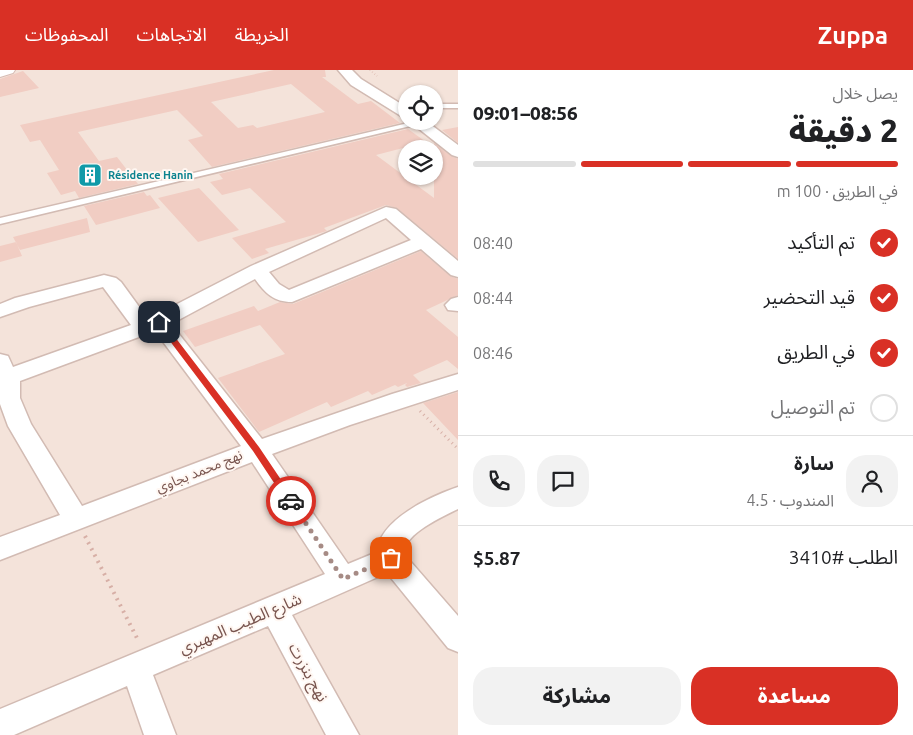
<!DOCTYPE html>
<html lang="ar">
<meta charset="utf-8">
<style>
:root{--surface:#fff;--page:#f2f2f2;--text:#202124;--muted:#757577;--line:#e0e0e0;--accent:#d93025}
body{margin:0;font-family:Ubuntu,"Noto Sans Arabic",sans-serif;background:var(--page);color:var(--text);direction:rtl;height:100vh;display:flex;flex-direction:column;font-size:19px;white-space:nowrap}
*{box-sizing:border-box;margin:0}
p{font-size:16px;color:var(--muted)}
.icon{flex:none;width:28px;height:28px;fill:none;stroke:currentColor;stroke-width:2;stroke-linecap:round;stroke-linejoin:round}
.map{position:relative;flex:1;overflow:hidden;direction:ltr}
.panel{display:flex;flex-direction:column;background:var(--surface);width:455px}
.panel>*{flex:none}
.buttons{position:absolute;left:398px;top:15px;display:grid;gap:10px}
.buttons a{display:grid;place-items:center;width:45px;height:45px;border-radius:50%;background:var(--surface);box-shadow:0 1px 4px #0004;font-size:25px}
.pin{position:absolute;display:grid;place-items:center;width:42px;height:42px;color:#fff;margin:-21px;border-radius:10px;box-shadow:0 2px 8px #0006}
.courier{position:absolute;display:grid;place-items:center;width:50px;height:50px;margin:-25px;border:4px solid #d93025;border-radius:50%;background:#fff;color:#222;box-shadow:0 1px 6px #0007}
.summary em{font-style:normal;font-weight:800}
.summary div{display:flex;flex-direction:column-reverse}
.summary{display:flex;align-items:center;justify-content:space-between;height:85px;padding:0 15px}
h1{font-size:32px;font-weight:800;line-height:38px}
.bar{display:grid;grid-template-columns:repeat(4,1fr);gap:8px 5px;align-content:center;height:60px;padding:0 15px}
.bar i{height:6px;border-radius:4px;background:var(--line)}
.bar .current{background:var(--accent)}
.bar p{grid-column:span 4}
.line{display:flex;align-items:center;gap:12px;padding:0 15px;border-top:1px solid var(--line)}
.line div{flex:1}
.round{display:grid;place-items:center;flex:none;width:52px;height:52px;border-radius:20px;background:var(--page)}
ol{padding:0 15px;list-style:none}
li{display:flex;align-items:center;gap:15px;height:55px}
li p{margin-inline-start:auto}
li .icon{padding:5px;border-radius:50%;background:var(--accent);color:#fff;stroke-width:4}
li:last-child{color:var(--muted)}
li i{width:28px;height:28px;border:2px solid var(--line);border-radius:50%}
.primary-button{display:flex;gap:10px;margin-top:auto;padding:10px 15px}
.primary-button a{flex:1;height:58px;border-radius:20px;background:var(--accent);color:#fff;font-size:20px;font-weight:800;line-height:58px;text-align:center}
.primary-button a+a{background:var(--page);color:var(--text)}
header{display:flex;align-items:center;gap:30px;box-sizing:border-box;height:70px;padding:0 25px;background:var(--accent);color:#fff}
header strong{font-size:24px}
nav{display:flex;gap:28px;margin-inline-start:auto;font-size:18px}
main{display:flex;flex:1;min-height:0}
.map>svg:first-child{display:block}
.residential{fill:#f4e3da;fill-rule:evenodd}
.building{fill:#f1cdc3;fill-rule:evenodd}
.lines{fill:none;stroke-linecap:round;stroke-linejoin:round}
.lane-casing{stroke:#d2bbb3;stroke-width:3}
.street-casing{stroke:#d2bbb3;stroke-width:3}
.secondary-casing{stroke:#d7bbb3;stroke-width:2}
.path-far2{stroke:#d7afa6;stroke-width:2;stroke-dasharray:0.5 2.5;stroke-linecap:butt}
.path-far1{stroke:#d7afa6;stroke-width:3;stroke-dasharray:1 4;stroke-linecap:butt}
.path{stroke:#d7afa6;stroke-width:4;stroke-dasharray:2 5;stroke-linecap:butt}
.lane{fill:#fff;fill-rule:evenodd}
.street{fill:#fff;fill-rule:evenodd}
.secondary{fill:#fff;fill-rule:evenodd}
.route{fill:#d93025}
.done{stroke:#a68b85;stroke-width:5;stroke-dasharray:0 9}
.labels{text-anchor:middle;stroke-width:4;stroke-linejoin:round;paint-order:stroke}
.far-culture-label{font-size:11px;font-weight:bold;fill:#0d838f;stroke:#fff7f2;text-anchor:start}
.street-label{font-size:14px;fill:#78544e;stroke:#fff7f2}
.near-street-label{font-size:16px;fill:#78544e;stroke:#fff7f2}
</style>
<header>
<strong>Zuppa</strong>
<nav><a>الخريطة</a><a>الاتجاهات</a><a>المحفوظات</a></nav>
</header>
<main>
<section class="panel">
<div class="summary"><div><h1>2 دقيقة</h1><p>يصل خلال</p></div><em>08:56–09:01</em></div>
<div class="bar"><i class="current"></i><i class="current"></i><i class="current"></i><i></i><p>في الطريق · 100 m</p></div>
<ol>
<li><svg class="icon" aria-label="check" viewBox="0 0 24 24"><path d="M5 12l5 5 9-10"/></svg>تم التأكيد<p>08:40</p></li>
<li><svg class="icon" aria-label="check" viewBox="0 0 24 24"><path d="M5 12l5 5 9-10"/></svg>قيد التحضير<p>08:44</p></li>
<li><svg class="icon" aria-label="check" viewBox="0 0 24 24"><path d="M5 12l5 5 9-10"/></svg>في الطريق<p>08:46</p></li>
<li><i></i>تم التوصيل</li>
</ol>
<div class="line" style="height:90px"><a class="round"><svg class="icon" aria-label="person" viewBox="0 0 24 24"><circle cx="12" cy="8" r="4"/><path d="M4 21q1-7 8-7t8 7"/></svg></a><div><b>سارة</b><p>المندوب · 4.5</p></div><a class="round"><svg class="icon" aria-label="chat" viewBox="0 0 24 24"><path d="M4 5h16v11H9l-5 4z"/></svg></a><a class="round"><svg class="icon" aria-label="phone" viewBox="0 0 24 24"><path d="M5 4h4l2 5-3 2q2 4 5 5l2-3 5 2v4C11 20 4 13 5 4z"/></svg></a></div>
<div class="line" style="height:65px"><div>الطلب #3410</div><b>$5.87</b></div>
<div class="primary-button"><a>مساعدة</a><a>مشاركة</a></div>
</section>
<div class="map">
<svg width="458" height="665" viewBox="0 0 458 665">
<rect width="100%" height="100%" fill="#fcf2eb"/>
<path class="residential" d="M0 0H458V665H0ZM406 24H434V51H406ZM406 79H434V106H406Z"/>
<path class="building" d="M274 0H325L326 7H322L358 34 371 31 400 53 212 97 188 70 203 66 177 40 78 62 99 91 117 87 138 114 79 128 75 121 61 125 47 103 59 100 40 70 30 72 20 55ZM291 14 325 42 257 58 253 55 238 58 211 32Z
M23 1 39 18 0 27V9Z
M458 57V73L442 60Z
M408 59 426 72 376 85 434 128V73L451 86 458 89V189L397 138 386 135 324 158 327 161 265 179 269 183 252 189 232 168 286 152 250 118 222 125 210 112 223 109 219 104Z
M199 118 239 160 198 172 158 128Z
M144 122 147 126 150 125 160 138 96 155 84 136Z
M87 148 90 162 20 180 13 167Z
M16 172 22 186 0 192V176Z
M421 181 450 206 458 209V225L426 240 458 267V299L447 290 413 305 421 313 407 317 405 315 407 313 398 317 395 315 372 325 368 321 331 337 327 332 259 362 218 308 285 284 260 255 195 277 183 261 254 236 258 241 280 232 293 234Z
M458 322V370L423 333Z"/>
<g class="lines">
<g class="lane-casing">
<path id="lane" d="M434 34H458V38H434Z
M417 51 423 53 0 154V148Z"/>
</g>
<g class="street-casing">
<path id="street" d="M338 0H352L361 9 406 37V47L401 46 351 15Z
M409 51H426L458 75V87L452 85Z
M386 137 396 139 458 191V207L451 205 421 179 292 232C274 232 265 223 255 209L171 254 262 369 392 324 458 304V320L350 355 272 384 348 494 377 482C379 450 431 426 458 417V439C442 447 403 464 404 484L458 546V582L448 578 387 503 292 545 359 665H326L268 556 153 605 176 665H144L127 616 14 665H0V639L325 504 252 392 0 490V467L60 445 8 356 0 334V284L8 286 13 297 131 255 103 217 29 237 0 247V234L15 228 104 205 116 208 121 212 148 249 251 196ZM386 148 411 170 289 220 279 214 269 202ZM155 261 241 376 82 436 31 354 20 328V311Z
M458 227V241L448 240 445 235 451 229Z"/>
</g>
<g class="secondary-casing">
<path id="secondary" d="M0 0H15L13 3 0 7Z"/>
</g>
<path class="path-far2" d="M370 0 377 6"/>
<path class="path-far1" d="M420 341 458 379"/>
<path class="path" d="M85 466 139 572"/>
<use href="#lane" class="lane"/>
<use href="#street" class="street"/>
<use href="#secondary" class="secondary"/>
</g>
<path class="route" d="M157 250H162L259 377 294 429V434H288L253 381 157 254Z"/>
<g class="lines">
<path class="done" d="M291 431 343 509 391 488"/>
</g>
<defs>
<g id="building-square" transform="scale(1.25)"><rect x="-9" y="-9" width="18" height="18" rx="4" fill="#0f9aa8" stroke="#fff7f2"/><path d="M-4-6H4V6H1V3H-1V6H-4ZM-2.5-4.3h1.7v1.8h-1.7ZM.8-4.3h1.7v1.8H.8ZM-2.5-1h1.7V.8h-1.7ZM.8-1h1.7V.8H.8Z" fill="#fff"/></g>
</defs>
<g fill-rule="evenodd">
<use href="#building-square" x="90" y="105"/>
</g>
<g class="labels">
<g class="far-culture-label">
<text x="108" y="109">Résidence Hanin</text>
</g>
<g class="street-label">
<text transform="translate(199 401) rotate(-22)" y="5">نهج محمد بجاوي</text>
</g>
<g class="near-street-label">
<text transform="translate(240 553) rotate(-23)" y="6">شارع الطيب المهيري</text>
<text transform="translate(309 602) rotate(61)" y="6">نهج بنزرت</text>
</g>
</g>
</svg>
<div class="buttons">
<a><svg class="icon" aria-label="locate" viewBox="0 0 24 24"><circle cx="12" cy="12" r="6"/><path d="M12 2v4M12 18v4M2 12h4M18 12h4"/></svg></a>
<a><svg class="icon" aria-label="layers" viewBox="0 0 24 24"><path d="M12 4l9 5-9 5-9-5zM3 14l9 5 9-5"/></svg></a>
</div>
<div class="pin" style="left:391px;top:488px;background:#ea580c"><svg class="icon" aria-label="bag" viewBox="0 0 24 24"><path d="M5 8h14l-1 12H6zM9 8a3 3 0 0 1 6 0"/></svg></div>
<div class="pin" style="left:159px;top:252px;background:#1f2937"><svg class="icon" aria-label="home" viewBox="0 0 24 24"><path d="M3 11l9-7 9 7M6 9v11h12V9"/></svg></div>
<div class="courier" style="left:291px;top:431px"><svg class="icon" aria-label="car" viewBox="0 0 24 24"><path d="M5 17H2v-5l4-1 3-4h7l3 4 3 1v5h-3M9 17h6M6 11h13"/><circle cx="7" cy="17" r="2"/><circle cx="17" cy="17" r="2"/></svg></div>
</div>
</main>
